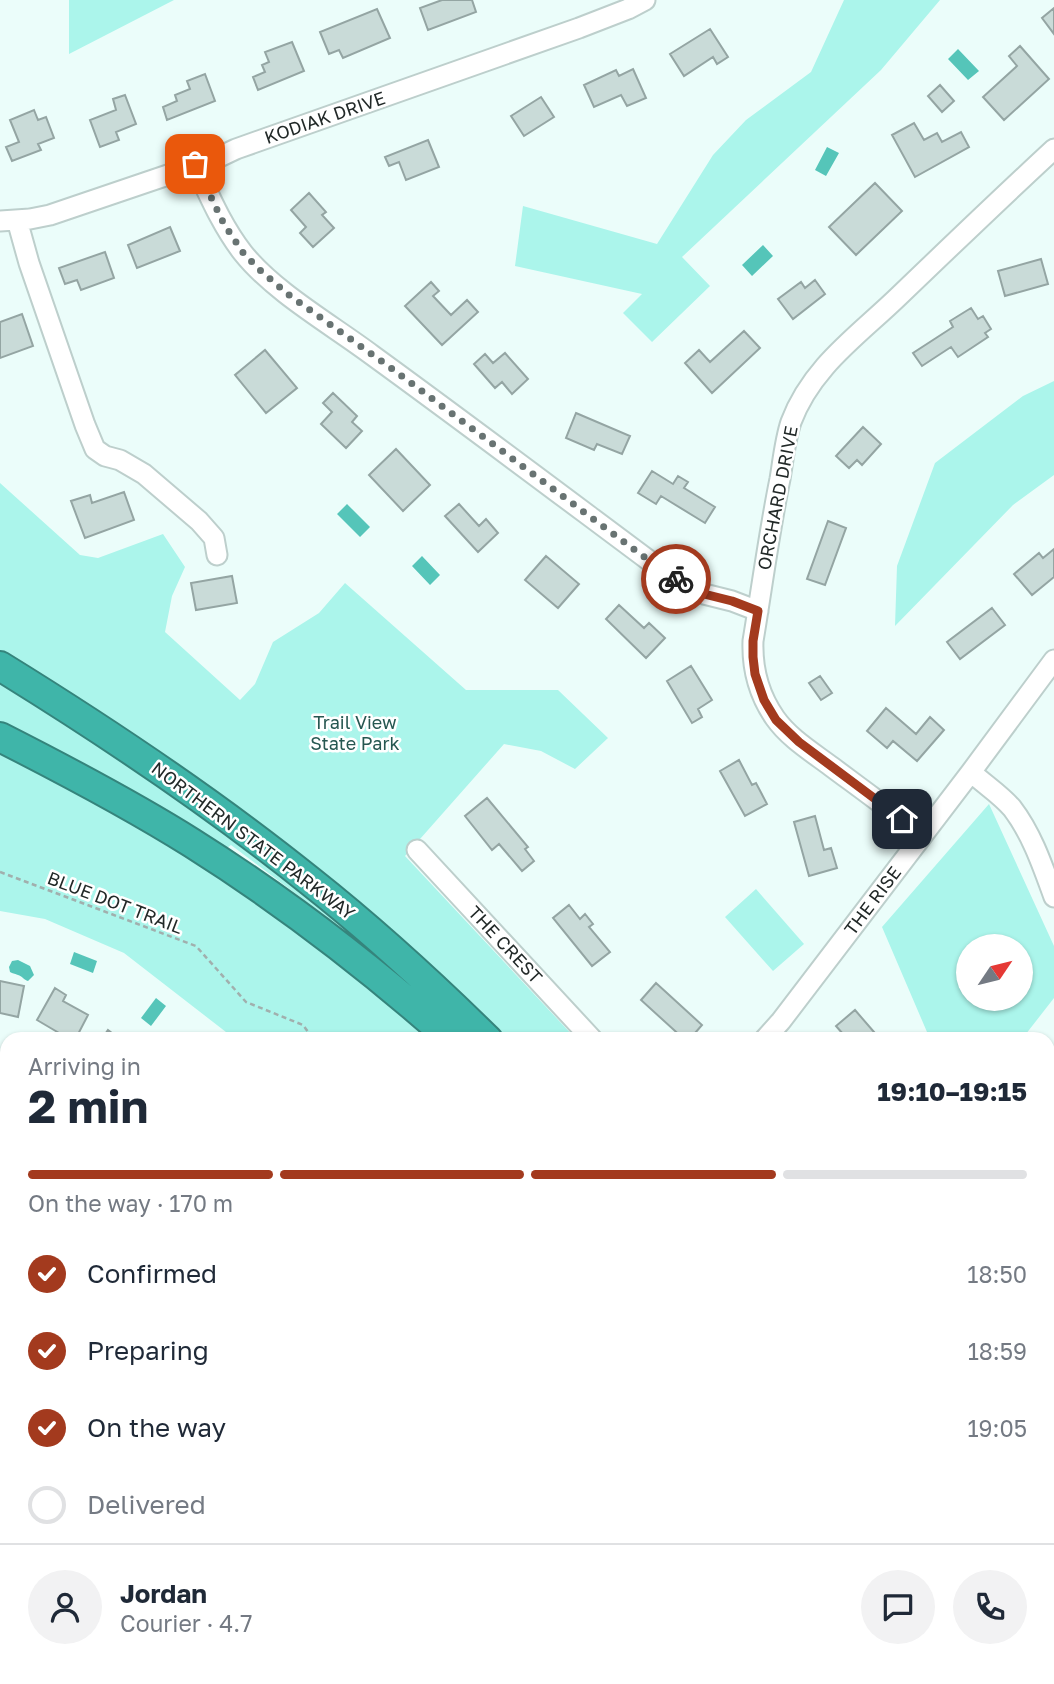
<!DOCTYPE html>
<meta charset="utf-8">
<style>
:root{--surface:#fff;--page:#f2f2f3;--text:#1f2937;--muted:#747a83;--line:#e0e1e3;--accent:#a33a1e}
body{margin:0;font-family:"Golos Text",sans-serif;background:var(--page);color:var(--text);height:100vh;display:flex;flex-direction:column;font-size:26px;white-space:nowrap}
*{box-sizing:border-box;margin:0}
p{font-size:23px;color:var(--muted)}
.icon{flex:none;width:38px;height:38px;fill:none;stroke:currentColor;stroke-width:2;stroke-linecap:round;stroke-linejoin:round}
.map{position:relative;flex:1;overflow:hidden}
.side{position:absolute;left:0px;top:1032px;width:1055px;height:653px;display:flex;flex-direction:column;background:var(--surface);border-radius:21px 21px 0 0;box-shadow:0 2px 5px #0004}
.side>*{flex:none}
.needle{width:46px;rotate:55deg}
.controls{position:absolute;left:956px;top:934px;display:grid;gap:14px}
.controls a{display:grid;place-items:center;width:77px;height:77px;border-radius:50%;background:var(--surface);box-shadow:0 2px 5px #0004;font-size:35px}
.pin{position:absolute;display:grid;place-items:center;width:60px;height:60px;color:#fff;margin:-30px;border-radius:14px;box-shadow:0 4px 10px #0006}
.courier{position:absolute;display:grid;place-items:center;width:70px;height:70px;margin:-35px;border:5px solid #a33a1e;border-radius:50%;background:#fff;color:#222;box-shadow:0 2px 9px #0007}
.overview em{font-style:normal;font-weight:700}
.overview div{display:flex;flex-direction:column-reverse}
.overview{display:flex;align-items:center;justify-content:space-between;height:119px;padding:0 28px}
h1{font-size:46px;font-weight:700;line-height:52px}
.bar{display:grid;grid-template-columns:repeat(4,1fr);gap:10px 7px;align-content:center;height:84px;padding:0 28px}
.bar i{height:9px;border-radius:5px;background:var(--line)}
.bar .active{background:var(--accent)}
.bar p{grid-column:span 4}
.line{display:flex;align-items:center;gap:18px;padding:0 28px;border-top:2px solid var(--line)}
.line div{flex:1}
.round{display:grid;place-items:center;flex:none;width:74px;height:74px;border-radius:37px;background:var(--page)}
ol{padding:0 28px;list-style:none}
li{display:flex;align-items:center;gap:21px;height:77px}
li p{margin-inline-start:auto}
li .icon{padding:7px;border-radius:50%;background:var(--accent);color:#fff;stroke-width:4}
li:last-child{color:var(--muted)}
li i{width:38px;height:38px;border:4px solid var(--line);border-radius:50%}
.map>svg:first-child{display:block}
.green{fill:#abf5eb;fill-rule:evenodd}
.water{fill:#55c5b9}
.building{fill:#c9dbd8;stroke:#94a5a3;stroke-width:2}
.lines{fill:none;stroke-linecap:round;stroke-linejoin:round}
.minor-casing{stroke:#bdcfcc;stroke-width:23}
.major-casing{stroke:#35847c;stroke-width:28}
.highway-casing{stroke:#35847c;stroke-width:32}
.path{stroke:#a1afad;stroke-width:2.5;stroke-dasharray:5 3.5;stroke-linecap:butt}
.minor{stroke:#fff;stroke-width:19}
.major{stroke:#8cd3cb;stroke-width:24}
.highway{stroke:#3fb5a9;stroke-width:28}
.highway-bridge-casing{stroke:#35847c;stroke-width:32;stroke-linecap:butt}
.highway-bridge{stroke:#3fb5a9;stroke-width:28}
.done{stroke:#687372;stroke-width:7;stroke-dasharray:0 12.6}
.route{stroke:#a33a1e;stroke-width:9}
.labels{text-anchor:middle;stroke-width:5;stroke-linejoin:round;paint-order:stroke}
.street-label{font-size:18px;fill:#222928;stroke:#fff}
.park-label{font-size:18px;fill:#265751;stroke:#fff}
</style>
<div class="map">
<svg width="1054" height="1684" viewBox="0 0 1054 1684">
<rect width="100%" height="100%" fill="#ebfdfa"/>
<path class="green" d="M69 0H174L69 54Z
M844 0H940L881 70 682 257 710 286 652 342 623 313 642 294 515 266 523 206 657 244 713 155 746 120 811 72Z
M1054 381V475L1013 505 895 626 897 566 935 463 1023 396Z
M0 483 80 555 98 558 163 534 185 567 172 596 165 632 240 700 255 684 273 642 319 613 345 583 466 690H558L608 738 575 769 541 751 504 744 405 856 576 1039H507L484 1018 0 654Z
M0 676 234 837 350 929 344 930 231 845 224 850 0 726Z
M0 751 51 775 245 888 438 1039H235L124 953 45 919 0 911Z
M989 804 1054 946V998L1022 1039H930L882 927ZM968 947H1020V999H968Z
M756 889 804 944 773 971 725 917Z
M620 1678H887L871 1684H622Z"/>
<path class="water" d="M958 49 979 71 968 80 948 59Z
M827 147 839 153 826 176 815 170Z
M763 245 773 256 752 276 742 265Z
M347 504 370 527 360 537 337 514Z
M422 556 440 575 430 585 412 566Z
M74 952 97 961 93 973 70 964Z
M18 960 30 966 34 975 28 981C24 980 22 976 18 975 14 973 13 974 10 972L9 967 12 961Z
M156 998 166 1006 151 1026 141 1018Z"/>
<path class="building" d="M442 0H472L476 12 428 30 420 8Z
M1054 8V34L1042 18Z
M377 9 390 38 343 58 339 50 329 54 320 32Z
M710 29 728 57 717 64 713 57 684 76 670 54Z
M292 42 304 71 258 90 253 77 265 72 262 65 269 62 265 52Z
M1020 46 1049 79 1004 120 983 97 1017 66 1009 56Z
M633 69 646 98 627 106 621 95 594 107 584 85 616 70 619 76Z
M205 74 215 101 167 120 163 107 177 101 175 95 190 89 187 81Z
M940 85 954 101 942 112 928 96Z
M125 95 136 124 116 132 119 140 100 147 90 120 116 110 113 99Z
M541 97 554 117 524 136 511 116Z
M34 110 38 120 46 117 54 138 38 144 41 150 12 161 6 147 19 142 10 120Z
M914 123 924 140 937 133 942 142 961 132 969 147 915 177 892 135Z
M428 140 439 167 406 180 399 162 389 166 385 157Z
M875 183 902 211 856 255 829 227Z
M309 193 326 212 322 215 334 228 313 247 300 233 306 227 291 210Z
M170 227 180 251 137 268 128 245Z
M105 252 114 278 81 290 77 280 65 284 59 268Z
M1041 259 1048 284 1005 296 998 271Z
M815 280 825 294 793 319 778 299 801 282 805 288Z
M431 282 439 291 433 296 451 315 467 300 478 312 442 345 405 306Z
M971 308 978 319 983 316 991 329 985 333 988 337 958 357 951 347 922 366 913 353 953 327 950 321Z
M22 314 33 346 0 358V322Z
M744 331 760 348 712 393 685 363 699 350 710 362Z
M265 350 297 388 266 413 235 375Z
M505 353 528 379 512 394 502 382 495 388 474 364 485 354 493 363Z
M333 393 357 416 352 422 362 431 346 448 321 424 332 412 323 403Z
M576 413 630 436 622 454 597 444 594 450 566 438Z
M863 427 881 444 862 465 857 460 849 468 836 456Z
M396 449 430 485 403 511 369 475Z
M652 471 673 484 678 476 688 482 684 488 715 507 705 523 661 496 656 504 638 493Z
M124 492 134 520 85 538 71 501 90 495 92 503Z
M459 504 479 526 486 519 498 533 478 552 445 516Z
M828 521 846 528 825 585 807 579Z
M1054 549V577L1032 595 1014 574 1039 553 1043 558Z
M546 556 579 584 558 608 525 580Z
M232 576 237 603 196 610 191 583Z
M619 605 644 628 649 623 665 638 646 658 606 619Z
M992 608 1005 625 960 659 947 642Z
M691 666 712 700 698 709 702 717 692 723 667 681Z
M820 676 832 693 821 700 809 683Z
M886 708 916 734 930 717 944 730 917 761 893 741 887 748 867 731Z
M739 760 752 785 756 783 767 804 745 816 720 771Z
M487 798 528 847 525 849 534 861 522 871 499 844 492 850 465 816Z
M815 816 824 850 831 848 837 868 809 876 794 822Z
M569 905 580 919 585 914 593 924 589 927 610 952 592 966 553 918Z
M0 981 24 986 18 1017 0 1013Z
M656 983 702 1025 689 1040H685L641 1000Z
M55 988 66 995 63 1001 88 1015 75 1040H71L37 1020Z
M855 1010 874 1032 865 1040H836L843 1034 836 1026Z
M108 1030 121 1040H101Z
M0 1113 7 1117V1151L0 1147Z
M1048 1213 1054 1231V1245L1048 1247Z
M0 1243 7 1263V1267L0 1269Z
M1054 1378V1423L1051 1425 1048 1420V1381Z
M4 1459 7 1462V1488L0 1482V1464Z
M7 1613V1640L0 1643V1616Z
M392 1678H421L422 1684H392Z
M516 1678H549V1684H517Z"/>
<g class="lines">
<g class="minor-casing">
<path id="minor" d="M195 165C209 195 222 226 243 253 274 292 332 325 372 355 471 427 569 501 667 574L704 594 732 601 758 611
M17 220 29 263 85 425 95 449 105 456 120 460 144 474 199 521 214 538 217 555
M0 221 30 219 50 215 215 159 236 149 579 28 628 9 645 0
M971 772C984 784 1001 795 1012 808 1032 834 1043 867 1054 897
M923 835C893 812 863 790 832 767 812 752 789 738 775 718 759 695 752 669 753 641 762 587 769 533 780 479 783 461 785 440 791 422 812 366 859 335 900 295 951 246 1002 197 1054 149
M417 850 593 1040
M764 1040 781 1021 971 772 1054 660
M0 1066 7 1068
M0 1567 7 1565
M468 1678 469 1684
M1003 1678 1005 1684"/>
</g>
<g class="major-casing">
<path id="major" d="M1048 1615 1054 1611"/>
</g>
<g class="highway-casing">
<path id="highway" d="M0 666C107 732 212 802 310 881 372 930 431 984 488 1040
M0 737C65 770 130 804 192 843 284 901 370 967 452 1040
M924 1678 926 1684"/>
</g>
<path class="path" d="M0 872 196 946 246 1002 303 1025 314 1040
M627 1678 629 1684"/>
<use href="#minor" class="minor"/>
<use href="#major" class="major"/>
<use href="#highway" class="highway"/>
<g class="highway-bridge-casing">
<path id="highway-bridge" d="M902 1678 904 1684"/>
</g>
<use href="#highway-bridge" class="highway-bridge"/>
</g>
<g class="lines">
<path class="done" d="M195 164 224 224 244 254 261 271 289 295 391 368 667 574 676 579"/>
<path class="route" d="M676 579 704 594 732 601 758 611 753 641V657L755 674 764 700 776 720 799 742 902 819"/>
</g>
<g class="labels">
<g class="street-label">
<text transform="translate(325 118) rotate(-19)" y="6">KODIAK DRIVE</text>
<text transform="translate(778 498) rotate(-79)" y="6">ORCHARD DRIVE</text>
<text transform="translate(253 841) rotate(37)" y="6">NORTHERN STATE PARKWAY</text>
<text transform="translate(873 901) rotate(-53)" y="6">THE RISE</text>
<text transform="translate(115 903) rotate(21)" y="6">BLUE DOT TRAIL</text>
<text transform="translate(505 945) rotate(47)" y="6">THE CREST</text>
</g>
<g class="park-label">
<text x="355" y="729">Trail View<tspan x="355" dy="21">State Park</tspan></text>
</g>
</g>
</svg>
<div class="controls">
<a><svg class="needle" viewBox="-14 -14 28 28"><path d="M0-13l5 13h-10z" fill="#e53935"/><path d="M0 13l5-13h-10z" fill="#747a83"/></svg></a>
</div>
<div class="pin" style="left:195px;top:164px;background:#ea580c"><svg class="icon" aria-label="bag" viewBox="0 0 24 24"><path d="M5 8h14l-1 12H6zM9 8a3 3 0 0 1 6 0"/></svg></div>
<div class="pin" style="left:902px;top:819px;background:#1f2937"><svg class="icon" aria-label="home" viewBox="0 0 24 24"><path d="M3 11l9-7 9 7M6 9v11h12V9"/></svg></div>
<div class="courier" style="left:676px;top:579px"><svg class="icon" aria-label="bike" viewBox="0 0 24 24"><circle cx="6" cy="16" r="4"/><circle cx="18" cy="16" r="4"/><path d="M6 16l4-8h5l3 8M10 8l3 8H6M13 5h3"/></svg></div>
<section class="side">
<div class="overview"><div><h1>2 min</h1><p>Arriving in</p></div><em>19:10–19:15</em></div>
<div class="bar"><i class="active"></i><i class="active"></i><i class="active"></i><i></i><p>On the way · 170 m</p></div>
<ol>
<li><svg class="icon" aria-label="check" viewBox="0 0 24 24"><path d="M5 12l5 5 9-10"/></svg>Confirmed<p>18:50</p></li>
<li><svg class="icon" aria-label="check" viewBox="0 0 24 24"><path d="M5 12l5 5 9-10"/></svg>Preparing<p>18:59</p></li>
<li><svg class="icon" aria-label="check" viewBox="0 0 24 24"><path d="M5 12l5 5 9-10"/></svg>On the way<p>19:05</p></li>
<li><i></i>Delivered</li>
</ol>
<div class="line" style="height:126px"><a class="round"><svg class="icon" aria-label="person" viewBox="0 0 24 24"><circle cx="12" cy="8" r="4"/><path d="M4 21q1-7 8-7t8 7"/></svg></a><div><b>Jordan</b><p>Courier · 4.7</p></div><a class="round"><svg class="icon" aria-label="chat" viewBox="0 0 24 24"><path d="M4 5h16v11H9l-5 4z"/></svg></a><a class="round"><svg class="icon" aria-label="phone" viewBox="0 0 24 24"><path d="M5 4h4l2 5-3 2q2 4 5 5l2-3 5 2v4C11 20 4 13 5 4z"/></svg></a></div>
</section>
</div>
